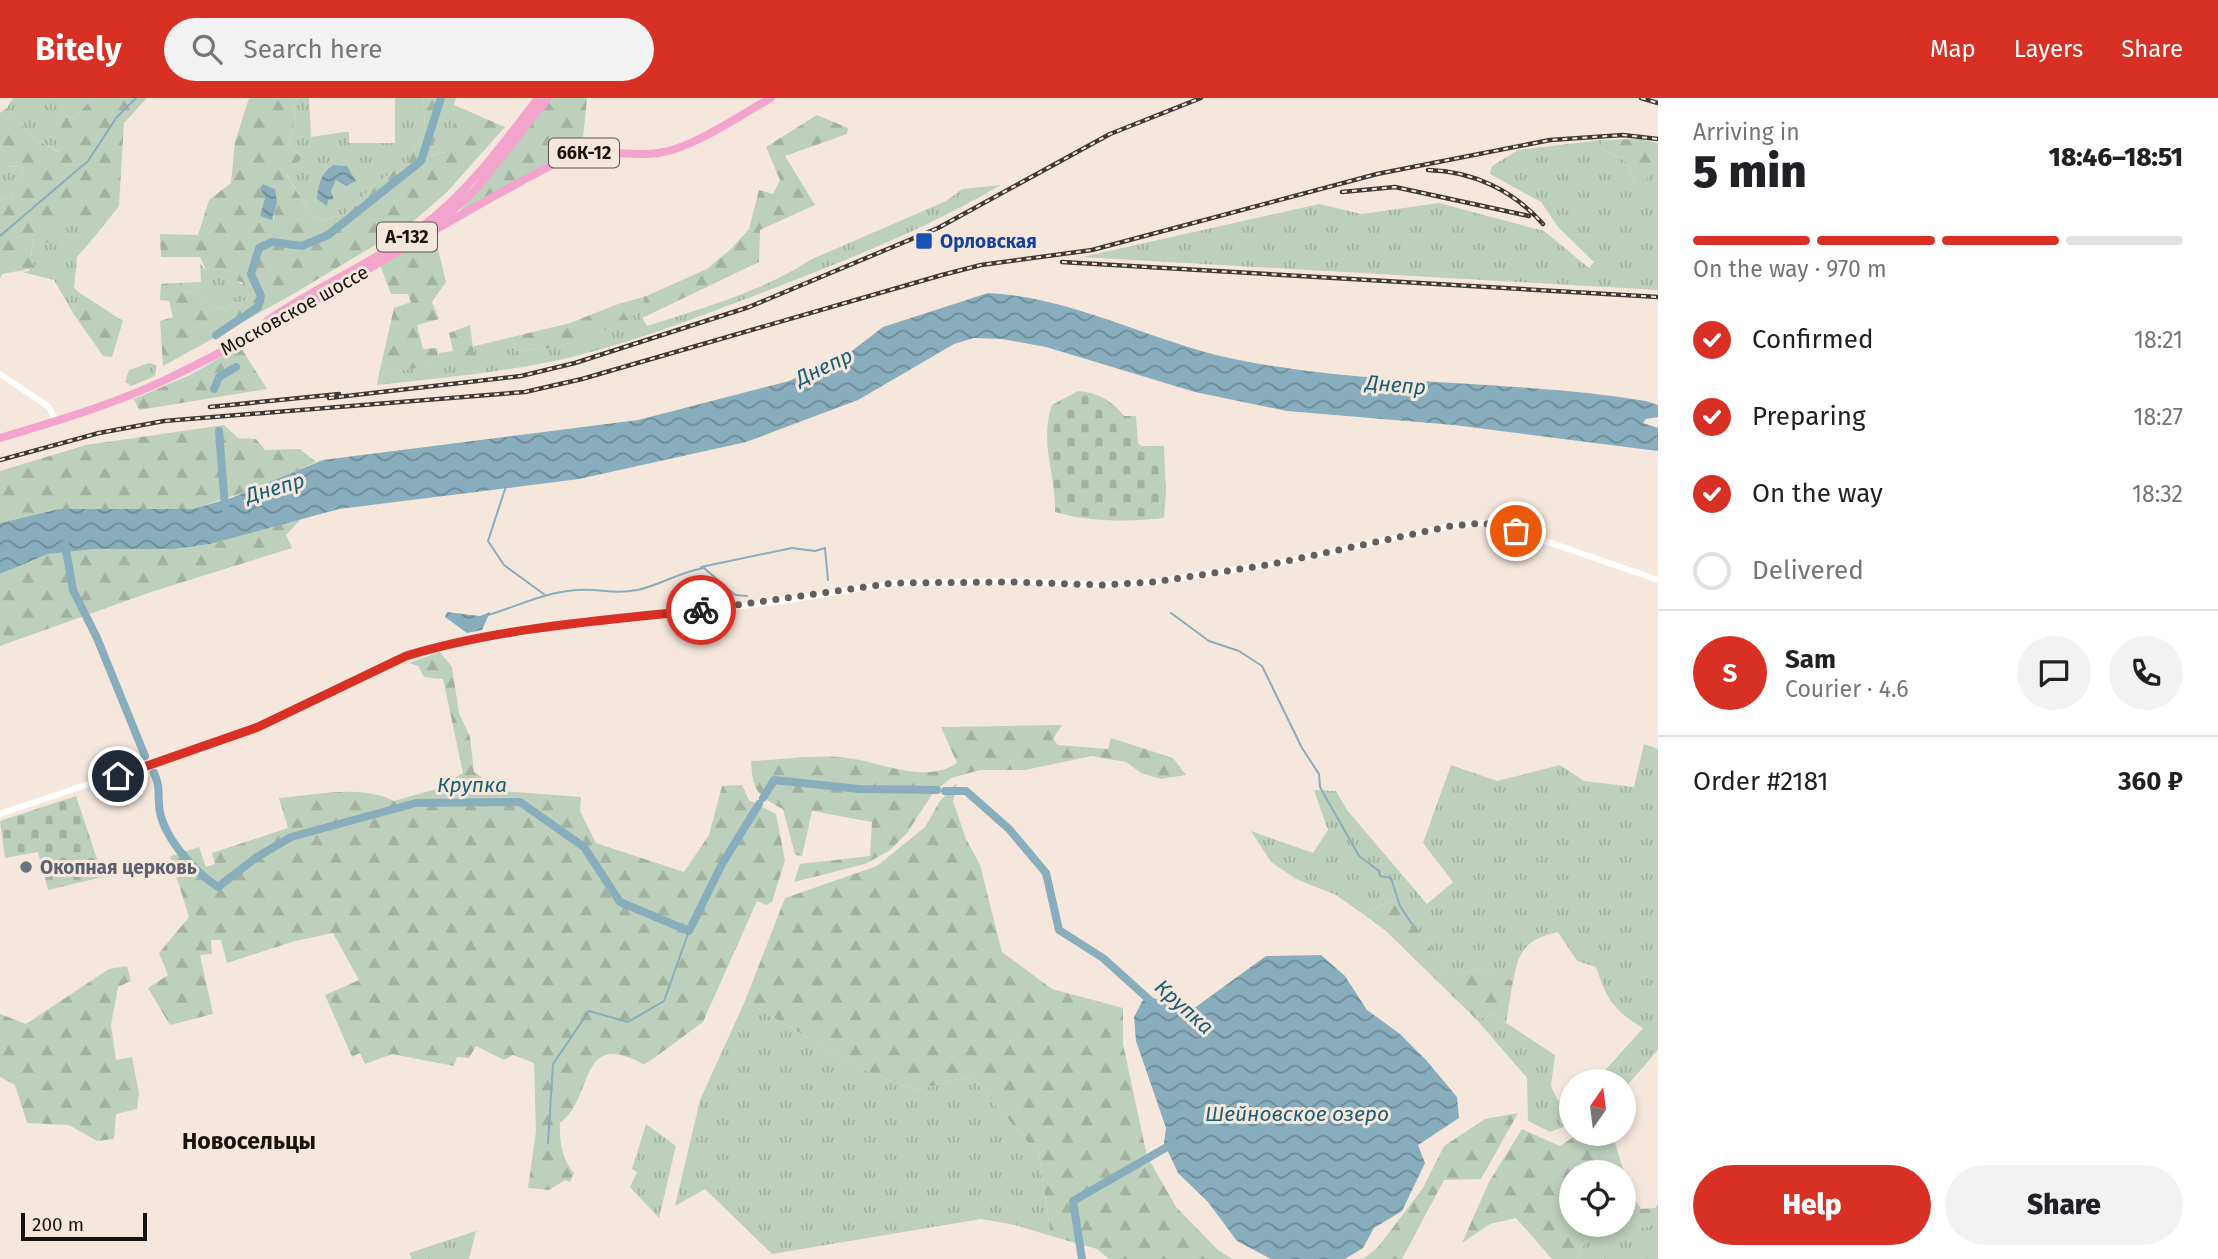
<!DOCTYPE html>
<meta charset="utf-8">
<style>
:root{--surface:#fff;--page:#f2f2f2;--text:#202124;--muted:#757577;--line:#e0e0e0;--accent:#d93025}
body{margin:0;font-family:"Fira Sans",sans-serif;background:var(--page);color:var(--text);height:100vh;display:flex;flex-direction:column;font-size:26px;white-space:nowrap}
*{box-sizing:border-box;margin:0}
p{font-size:23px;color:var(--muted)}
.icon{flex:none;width:38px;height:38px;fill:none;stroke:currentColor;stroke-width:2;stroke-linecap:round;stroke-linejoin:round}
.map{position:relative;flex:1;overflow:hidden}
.details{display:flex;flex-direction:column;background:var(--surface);width:560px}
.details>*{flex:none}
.needle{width:46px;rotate:14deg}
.controls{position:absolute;left:1559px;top:971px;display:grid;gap:14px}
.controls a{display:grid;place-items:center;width:77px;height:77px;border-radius:50%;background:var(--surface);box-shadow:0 4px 10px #0003;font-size:35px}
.scale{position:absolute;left:21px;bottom:18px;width:126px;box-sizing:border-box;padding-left:7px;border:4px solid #181410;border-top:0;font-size:19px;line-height:24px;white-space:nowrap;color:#181410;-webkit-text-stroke:5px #f6e7dd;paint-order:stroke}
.pin{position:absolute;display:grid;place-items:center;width:60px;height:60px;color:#fff;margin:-30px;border:4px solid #fff;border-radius:50%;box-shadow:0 2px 7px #0007}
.courier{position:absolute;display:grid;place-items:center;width:70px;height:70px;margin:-35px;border:5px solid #d93025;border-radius:50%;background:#fff;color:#222;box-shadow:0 2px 9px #0007}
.headline em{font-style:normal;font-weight:800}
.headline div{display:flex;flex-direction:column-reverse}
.headline{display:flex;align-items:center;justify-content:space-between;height:119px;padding:0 35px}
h1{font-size:46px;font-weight:800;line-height:52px}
.bar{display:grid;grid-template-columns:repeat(4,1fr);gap:10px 7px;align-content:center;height:84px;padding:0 35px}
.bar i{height:9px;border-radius:5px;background:var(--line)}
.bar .current{background:var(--accent)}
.bar p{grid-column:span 4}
.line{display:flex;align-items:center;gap:18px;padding:0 35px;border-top:2px solid var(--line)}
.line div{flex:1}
.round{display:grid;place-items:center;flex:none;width:74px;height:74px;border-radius:37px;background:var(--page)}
ol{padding:0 35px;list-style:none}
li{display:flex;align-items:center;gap:21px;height:77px}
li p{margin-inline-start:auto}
li .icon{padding:7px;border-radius:50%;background:var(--accent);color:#fff;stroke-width:4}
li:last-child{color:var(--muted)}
li i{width:38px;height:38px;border:4px solid var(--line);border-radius:50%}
.primary-button{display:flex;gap:14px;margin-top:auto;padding:14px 35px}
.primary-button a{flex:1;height:80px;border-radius:42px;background:var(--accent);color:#fff;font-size:28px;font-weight:800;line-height:80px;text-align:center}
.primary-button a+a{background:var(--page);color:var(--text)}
header{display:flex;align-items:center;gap:42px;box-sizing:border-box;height:98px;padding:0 35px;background:var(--accent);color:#fff}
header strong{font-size:33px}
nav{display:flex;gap:38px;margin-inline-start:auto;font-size:24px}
.search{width:490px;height:63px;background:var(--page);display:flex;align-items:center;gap:18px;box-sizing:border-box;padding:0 24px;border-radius:38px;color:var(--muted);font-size:26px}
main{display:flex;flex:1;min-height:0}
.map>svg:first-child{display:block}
.grass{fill:url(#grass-tufts);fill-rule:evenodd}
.forest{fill:url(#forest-firs);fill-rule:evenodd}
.cemetery{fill:url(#cemetery-stones)}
.water{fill:url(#water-waves)}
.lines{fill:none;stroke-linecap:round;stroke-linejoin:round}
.stream{stroke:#88adbc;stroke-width:2}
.river{stroke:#88adbc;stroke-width:8}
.minor{stroke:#fff;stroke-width:6}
.major{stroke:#f2a4cd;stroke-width:8}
.rail-casing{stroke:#3e3934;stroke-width:4.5}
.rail{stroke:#f6e7dd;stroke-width:2;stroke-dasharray:5;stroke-linecap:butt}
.done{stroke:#665e58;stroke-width:7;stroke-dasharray:0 12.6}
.route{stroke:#d93025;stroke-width:9}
.transit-dot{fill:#1a4fb4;stroke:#f6e7dd;stroke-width:2.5}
.worship-dot{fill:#6b7280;stroke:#f6e7dd;stroke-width:2.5}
.labels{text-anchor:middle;stroke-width:6;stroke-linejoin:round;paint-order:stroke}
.shield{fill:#f6e7dd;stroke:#5b534e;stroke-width:2}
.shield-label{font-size:18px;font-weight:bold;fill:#181410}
.transit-label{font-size:19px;font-weight:bold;fill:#164399;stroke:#f6e7dd;text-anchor:start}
.street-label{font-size:19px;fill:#181410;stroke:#f6e7dd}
.worship-label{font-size:19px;font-weight:bold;fill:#5b616d;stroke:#f6e7dd;text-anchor:start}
.water-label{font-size:21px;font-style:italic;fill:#185e74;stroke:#f6e7dd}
.quarter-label{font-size:23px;font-weight:bold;fill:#181410;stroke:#f6e7dd}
</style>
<header>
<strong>Bitely</strong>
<div class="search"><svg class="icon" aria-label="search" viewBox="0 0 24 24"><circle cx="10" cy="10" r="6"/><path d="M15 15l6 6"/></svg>Search here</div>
<nav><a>Map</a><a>Layers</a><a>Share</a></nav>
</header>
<main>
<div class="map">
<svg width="1658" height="1161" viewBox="0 0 1658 1161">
<defs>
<pattern id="grass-tufts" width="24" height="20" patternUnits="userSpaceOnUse" patternTransform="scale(1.75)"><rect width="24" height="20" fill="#bdd0bb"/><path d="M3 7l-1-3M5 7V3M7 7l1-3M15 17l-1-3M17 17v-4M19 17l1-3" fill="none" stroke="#a2b2a0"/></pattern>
<pattern id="forest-firs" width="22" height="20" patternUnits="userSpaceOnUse" patternTransform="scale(1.75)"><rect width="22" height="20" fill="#bdd0bb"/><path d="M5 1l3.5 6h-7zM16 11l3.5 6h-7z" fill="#a2b2a0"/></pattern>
<pattern id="cemetery-stones" width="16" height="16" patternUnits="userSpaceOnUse" patternTransform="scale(1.75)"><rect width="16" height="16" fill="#bdd0bb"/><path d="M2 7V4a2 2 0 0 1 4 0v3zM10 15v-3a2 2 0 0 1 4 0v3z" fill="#a2b2a0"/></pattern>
<pattern id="water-waves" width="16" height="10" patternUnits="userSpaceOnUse" patternTransform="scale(1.75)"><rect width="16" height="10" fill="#88adbc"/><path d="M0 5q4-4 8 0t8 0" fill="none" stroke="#6e8c97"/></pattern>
</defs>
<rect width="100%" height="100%" fill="#f6e7dd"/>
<path class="grass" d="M13 0H92L74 21 62 17 55 30 59 54 35 41 7 10Z
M299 0H309L311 39 344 34H349V45H395V0H423L425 31 409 62 373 88 346 116 325 122 312 118 286 75 302 60 289 48 296 17 293 6ZM333 67 347 68 355 83 336 82 331 95 334 101 330 100 326 105 319 87Z
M444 0H456L454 7 463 49 430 58Z
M1601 42 1602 51 1627 64 1634 86 1654 61 1658 63V192L1082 159 1319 106 1362 116 1439 105 1544 133 1589 170 1594 164 1558 129 1541 104 1490 76 1492 68 1518 52Z
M0 68 24 69 11 101 0 100Z
M1001 87C926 131 845 163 764 194 701 218 637 243 572 259 508 274 442 280 377 287L379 276 439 266V255L453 253 455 260 474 257 471 249 512 239 515 253 555 250 628 223 618 206 644 199 642 220 647 228C701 210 762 194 810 162L946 103 962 91Z
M71 117 96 137 77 159 74 190 80 195 73 215 54 182 22 174 29 173 34 140Z
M200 165 206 173 227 172 249 194 247 203 233 205 227 212 212 208 196 191 185 195 176 185 201 184Z
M149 265 156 267 155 278 131 288 125 284 129 272Z
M1644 646 1658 651V952L1624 991V984L1591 983 1600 978 1643 930C1613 912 1607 902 1596 869L1577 863 1558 834C1526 841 1519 852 1513 883L1478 870 1450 879 1397 800 1363 816 1336 797 1296 781 1271 764 1251 733 1313 755 1328 732 1314 692 1336 693 1347 712 1427 806 1453 784 1423 745 1451 667 1497 683 1560 667 1584 683 1634 689Z
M745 903 860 970 916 992 971 978 1039 1057 1051 1138 1015 1127 981 1121 772 1156 705 1091 675 1108 700 1002Z
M1494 917 1555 957 1551 988 1558 1003 1571 995V1026L1550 1034 1528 1023 1527 980 1476 921Z
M646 1026 676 1048 659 1120 630 1089 637 1074 632 1071Z
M1629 1122 1644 1130 1658 1125V1161H1577L1593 1127 1605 1135Z
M476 1133 469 1161H412L409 1155Z"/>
<path class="forest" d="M92 0H147L124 25 119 108 96 137 71 118 51 146 34 140 31 157 34 170 2 176 0 181V100L11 101 24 69 0 68V15L7 10 35 41 58 54 55 30 62 17 74 21Z
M249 0H299L293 6 296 17 289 48 302 60 286 76 312 118 325 122 346 116 373 88 409 62 425 31 423 0H444L431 58 462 49 455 33 454 7 505 29 447 94 409 127 288 199 163 268 160 223 173 219 169 203 160 202 161 186 176 185 185 195 196 191 212 208 227 212 233 205 247 203 249 194 241 189 243 185 228 179 227 172 211 183 200 159H161L160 136 198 137 209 102 231 85 235 44ZM263 86 275 91 274 120 260 118 265 100Z
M553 0H587L582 51 562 59 454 120Z
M817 17 848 30 847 36 785 58 815 107 760 132 759 164 642 220 644 199 707 171 732 150 749 131 759 92 773 96 780 82 766 49Z
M1638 41 1658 45V63L1654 62 1644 88 1634 86 1627 64 1602 51 1601 42Z
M435 139 446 184 432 204 439 221 417 227 423 251 437 250 440 266 379 276 394 210 411 204 408 196H391L380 167Z
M80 195 123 223 112 259 103 258 73 215Z
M618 206 629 223 555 250 515 253 512 239 570 225Z
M470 227 474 258 455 261 449 235Z
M240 248 267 291 139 312 134 301 190 277Z
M224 327 238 340 256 341 265 352 300 351 316 364 261 389 193 411H59L0 425V373L86 347Z
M303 419 286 437 292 450 151 494 0 548V476L48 456 95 451H175L210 446Z
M440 554 452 569 459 615 470 639 474 674 502 693 581 699 580 713 596 745 684 774 709 737 722 688 742 687 749 702 776 716 785 762 772 804 766 807 757 803 703 924 650 963 643 966C577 930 595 1000 560 1025 559 1042 562 1062 574 1075L570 1084 565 1082 549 1092 528 1090 536 1033 534 965 513 957 504 962 476 948 469 960 457 959 454 968 392 956 365 966 360 955 352 959 325 897 359 882 333 835 295 843 227 865 221 842H211L212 856 200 857 213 916 170 927 148 890 168 877 159 855 189 819 170 758 199 749 206 769 215 766 212 755 288 730 279 700C316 697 360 686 394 703L436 691 463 675 443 581 424 579 418 568 409 565Z
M1062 627 1053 641 1058 647 1108 651 1111 640 1173 660 1186 677 1161 681 1141 675 1126 664 1092 658 1025 672H980L951 680 933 695 907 735 889 753 865 766 794 784 800 766 870 758 872 724 812 713 802 758 795 757 783 711C756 697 753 693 751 663 780 662 811 657 839 659 876 661 923 688 957 665L941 629Z
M957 685 953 703 966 741 980 767 1002 854 1052 891 1123 910V946L1147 1058 1176 1109 1218 1152 1232 1161H1109L1097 1151 1051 1138 1039 1057 971 978 916 992 860 970 745 903 785 800 877 768 925 729 940 703Z
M1397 800 1450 879 1478 870 1513 883 1506 925 1494 917 1476 921 1386 833 1363 816Z
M127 868 131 883 118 889 111 927 116 962 132 959 139 995 137 1011 116 1016 114 1041 97 1043 69 1027 27 1025 15 987 0 979V916L26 926 109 871Z
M1518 1015 1481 1081 1444 1082 1402 1161H1363L1378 1149 1423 1090 1444 1048 1485 1021Z
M1522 1031 1560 1048 1578 1036H1612L1631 1096 1641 1111 1655 1110 1658 1106V1125L1644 1130 1629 1122 1624 1124V1074H1572V1127H1593L1577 1161H1552L1516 1120 1490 1126 1462 1145 1489 1084Z"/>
<path class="cemetery" d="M1078 293C1097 294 1113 303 1124 318H1136L1138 345 1141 348H1164L1166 395 1164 420C1129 424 1089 424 1055 414 1056 377 1039 344 1052 307Z
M76 698 103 779 48 792 38 754 5 760 0 723Z"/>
<path class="water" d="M333 67 347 68 356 83 346 88 336 82 331 94 334 101 328 102 327 108 317 101C318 87 321 75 333 67Z
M263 86 275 91 277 104 272 122 260 118 265 100 260 90Z
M988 195C1073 199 1152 244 1234 261 1370 289 1510 281 1646 303L1658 307V319L1646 321 1643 325 1658 330V353L1454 327 1287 313 1195 294 1046 249 1002 241 974 240 954 246 858 302 746 344 579 381 339 411 210 446 175 451H95L48 456 0 476V425L59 411H193L231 400 323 362 638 322 789 283 844 259 883 229Z
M447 514 480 518 490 514 482 532 467 535 445 519Z
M1321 857 1345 878 1367 912 1400 936 1426 962 1457 999 1459 1020 1418 1047 1425 1065 1402 1113 1374 1130 1363 1150 1345 1161H1271L1237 1143 1208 1104 1178 1075 1164 1045 1166 1030 1136 943 1134 919 1145 898 1193 911 1266 858Z"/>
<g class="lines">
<path class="stream" d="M0 138 88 63 116 20 136 0
M506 388 488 443 504 467 545 497
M701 469 792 450 815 453 825 450 828 482
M1171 515 1209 543 1239 553 1262 568 1302 650 1319 676 1320 689 1359 758 1379 773 1380 778 1391 780 1400 808 1412 826
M488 517C518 508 545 494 577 492 600 490 612 497 637 492 661 487 679 474 704 470L735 497 747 498
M548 1045 553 966 589 913 628 924 664 903 689 833"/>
<path class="river" d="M216 237 258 209 261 198 251 176 259 150 272 144 302 148 328 137 421 63 441 0
M214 291 219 279 236 269
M219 333 225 410
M65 446 73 492 97 540 145 658
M154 675C160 688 158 693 159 706 160 737 195 774 218 789L257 759 291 739 416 705 520 704 584 749 620 804 689 833 722 766 759 706
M945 693H966L1009 731 1046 775 1059 832 1103 860 1154 906
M763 700 774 682 859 691 937 692
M1082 1161 1073 1103 1174 1045"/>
<path class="minor" d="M0 276 49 309 56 323
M0 716 258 629 406 558 431 550 559 529 769 505 893 485 1013 483 1101 487 1154 484 1273 466 1451 428 1483 425 1516 433 1658 482"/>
<path class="major" d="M437 127 476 91 548 0
M267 223C317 188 374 165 423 128 469 93 503 46 538 0
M0 340C56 323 112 307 165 282 305 216 432 127 570 58 600 50 628 59 658 55 692 51 740 17 771 0"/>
<g class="rail-casing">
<path id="rail" d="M1641 0 1658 5
M1428 72C1473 73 1514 93 1543 126
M1342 94 1395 89 1529 118
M1062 164 1658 199
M329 300 521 278 575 265 749 209 938 130 1110 36 1201 0
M210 309 339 296
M0 362 99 335 164 323 525 294 582 281 942 177 981 167 1092 152 1377 76 1550 42 1623 37 1658 41"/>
</g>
<use href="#rail" class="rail"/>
</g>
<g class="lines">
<path class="done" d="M701 512 893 485 1013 484 1101 487 1154 484 1273 466 1451 428 1483 425 1516 433"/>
<path class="route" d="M118 678 258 629 406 558C497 530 606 522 701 512"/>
</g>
<rect class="transit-dot" x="915" y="134" width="18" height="18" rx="3.5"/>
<circle class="worship-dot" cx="26" cy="769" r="7"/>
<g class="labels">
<g class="shield">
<rect x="549" y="40.5" width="70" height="29" rx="5"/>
<rect x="377" y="124.5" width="60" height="29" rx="5"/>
</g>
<g class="shield-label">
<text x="584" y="61">66К-12</text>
<text x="407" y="145">А-132</text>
</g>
<g class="transit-label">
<text x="940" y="150">Орловская</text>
</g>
<g class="street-label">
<text transform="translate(294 212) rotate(-29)" y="7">Московское шоссе</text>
</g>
<g class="worship-label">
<text x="40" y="776">Окопная церковь</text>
</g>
<g class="water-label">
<text transform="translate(824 269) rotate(-25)" y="7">Днепр</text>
<text transform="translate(1396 287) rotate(5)" y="7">Днепр</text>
<text transform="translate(275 390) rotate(-16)" y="7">Днепр</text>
<text x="472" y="694">Крупка</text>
<text transform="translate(1184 909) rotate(42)" y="7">Крупка</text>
<text x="1297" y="1023">Шейновское озеро</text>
</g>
<g class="quarter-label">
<text x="249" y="1051">Новосельцы</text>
</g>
</g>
</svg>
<div class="controls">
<a><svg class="needle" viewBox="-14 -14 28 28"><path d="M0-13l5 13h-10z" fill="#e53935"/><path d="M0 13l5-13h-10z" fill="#757577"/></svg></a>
<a><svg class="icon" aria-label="locate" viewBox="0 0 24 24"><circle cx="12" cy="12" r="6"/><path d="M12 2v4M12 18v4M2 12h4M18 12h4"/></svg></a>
</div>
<div class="scale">200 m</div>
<div class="pin" style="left:1516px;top:433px;background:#ea580c"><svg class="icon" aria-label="bag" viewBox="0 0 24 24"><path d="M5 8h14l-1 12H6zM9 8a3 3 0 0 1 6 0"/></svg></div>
<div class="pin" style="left:118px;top:678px;background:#1f2937"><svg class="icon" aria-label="home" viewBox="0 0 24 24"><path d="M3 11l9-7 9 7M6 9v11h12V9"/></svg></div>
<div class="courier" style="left:701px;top:512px"><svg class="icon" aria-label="bike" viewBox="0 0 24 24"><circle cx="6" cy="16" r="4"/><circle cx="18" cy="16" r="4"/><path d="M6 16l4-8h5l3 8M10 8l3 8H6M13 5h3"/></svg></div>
</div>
<section class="details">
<div class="headline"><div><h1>5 min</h1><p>Arriving in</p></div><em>18:46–18:51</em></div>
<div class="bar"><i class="current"></i><i class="current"></i><i class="current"></i><i></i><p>On the way · 970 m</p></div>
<ol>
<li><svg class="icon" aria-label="check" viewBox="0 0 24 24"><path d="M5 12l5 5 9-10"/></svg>Confirmed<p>18:21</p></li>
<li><svg class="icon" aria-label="check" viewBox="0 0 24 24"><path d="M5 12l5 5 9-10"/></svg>Preparing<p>18:27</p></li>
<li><svg class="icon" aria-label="check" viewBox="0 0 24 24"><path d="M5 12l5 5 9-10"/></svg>On the way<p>18:32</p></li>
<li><i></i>Delivered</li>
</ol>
<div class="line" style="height:126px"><b class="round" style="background:var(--accent);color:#fff">S</b><div><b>Sam</b><p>Courier · 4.6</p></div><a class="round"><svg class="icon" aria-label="chat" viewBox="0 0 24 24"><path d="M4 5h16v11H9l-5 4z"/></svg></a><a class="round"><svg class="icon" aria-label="phone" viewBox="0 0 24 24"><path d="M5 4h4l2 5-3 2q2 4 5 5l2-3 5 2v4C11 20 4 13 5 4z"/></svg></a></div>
<div class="line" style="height:91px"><div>Order #2181</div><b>360 ₽</b></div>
<div class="primary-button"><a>Help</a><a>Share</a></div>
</section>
</main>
